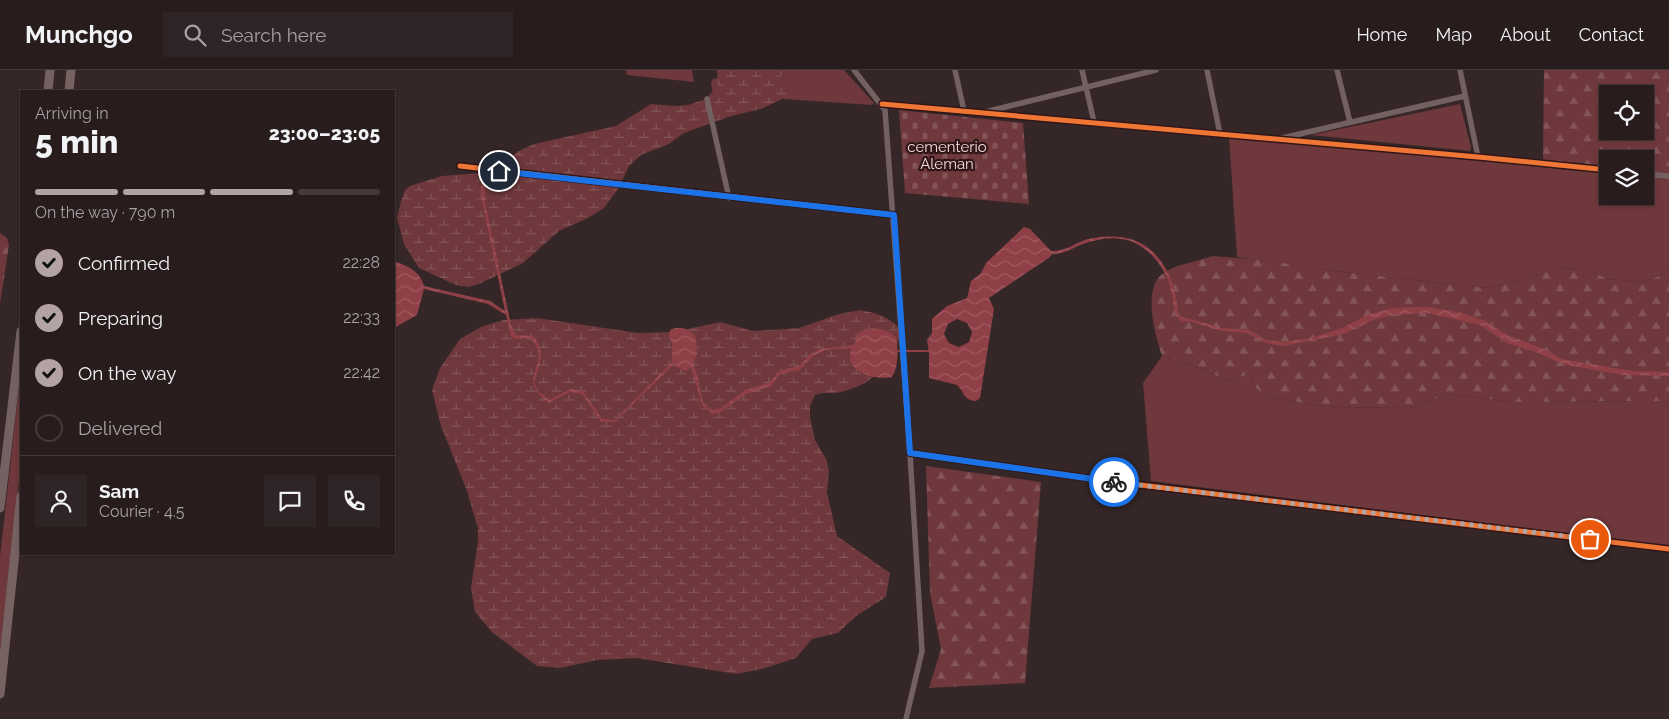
<!DOCTYPE html>
<meta charset="utf-8">
<style>
:root{--surface:#281c1d;--page:#302526;--text:#f1f3f6;--muted:#a5a1a4;--line:#443a3b;--accent:#b4a3a3}
body{margin:0;font-family:Raleway,sans-serif;background:var(--page);color:var(--text);height:100vh;display:flex;flex-direction:column;font-size:19px;white-space:nowrap}
*{box-sizing:border-box;margin:0}
p{font-size:16px;color:var(--muted)}
.icon{flex:none;width:28px;height:28px;fill:none;stroke:currentColor;stroke-width:2;stroke-linecap:round;stroke-linejoin:round}
.map{position:relative;flex:1;overflow:hidden}
.side{position:absolute;left:20px;top:20px;width:375px;height:465px;display:flex;flex-direction:column;background:var(--surface);border-radius:0px;box-shadow:0 1px 4px #0004,0 0 0 1px var(--line)}
.side>*{flex:none}
.buttons{position:absolute;left:1599px;top:15px;display:grid;gap:10px}
.buttons a{display:grid;place-items:center;width:55px;height:55px;border-radius:0px;background:var(--surface);box-shadow:0 1px 4px #0004,0 0 0 1px var(--line);font-size:25px}
.pin{position:absolute;display:grid;place-items:center;width:42px;height:42px;color:#fff;margin:-21px;border:2px solid #fff;border-radius:50%;box-shadow:0 1px 5px #0007}
.courier{position:absolute;display:grid;place-items:center;width:50px;height:50px;margin:-25px;border:4px solid #1a73e8;border-radius:50%;background:#fff;color:#222;box-shadow:0 1px 6px #0007}
.head em{font-style:normal;font-weight:800}
.head div{display:flex;flex-direction:column-reverse}
.head{display:flex;align-items:center;justify-content:space-between;height:85px;padding:0 15px}
h1{font-size:32px;font-weight:800;line-height:38px}
.bar{display:grid;grid-template-columns:repeat(4,1fr);gap:8px 5px;align-content:center;height:60px;padding:0 15px}
.bar i{height:6px;border-radius:4px;background:var(--line)}
.bar .active{background:var(--accent)}
.bar p{grid-column:span 4}
.line{display:flex;align-items:center;gap:12px;padding:0 15px;border-top:1px solid var(--line)}
.line div{flex:1}
.round{display:grid;place-items:center;flex:none;width:52px;height:52px;border-radius:0px;background:var(--page)}
ol{padding:0 15px;list-style:none}
li{display:flex;align-items:center;gap:15px;height:55px}
li p{margin-inline-start:auto}
li .icon{padding:5px;border-radius:50%;background:var(--accent);color:#111;stroke-width:4}
li:last-child{color:var(--muted)}
li i{width:28px;height:28px;border:2px solid var(--line);border-radius:50%}
header{display:flex;align-items:center;gap:30px;box-sizing:border-box;height:70px;padding:0 25px;background:var(--surface);border-bottom:1px solid var(--line)}
header strong{font-size:24px}
nav{display:flex;gap:28px;margin-inline-start:auto;font-size:18px}
.search{width:350px;height:45px;background:var(--page);display:flex;align-items:center;gap:12px;box-sizing:border-box;padding:0 18px;border-radius:0px;color:var(--muted);font-size:19px}
.map>svg:first-child{display:block}
.grass{fill:#6e383c}
.forest{fill:url(#forest-firs);fill-rule:evenodd}
.wetland{fill:url(#wetland-marsh)}
.cemetery{fill:url(#cemetery-stones)}
.water{fill:url(#water-waves);fill-rule:evenodd}
.lines{fill:none;stroke-linecap:round;stroke-linejoin:round}
.stream{stroke:#8f3f46;stroke-width:2}
.street{stroke:#736061;stroke-width:5.5}
.secondary{stroke:#776262;stroke-width:9}
.primary{stroke:#746162;stroke-width:9}
.cycleway-casing{stroke:#301618;stroke-width:8}
.cycleway{stroke:#f07635;stroke-width:5}
.done{stroke:#b4a3a3;stroke-width:5;stroke-dasharray:0 9}
.route{stroke:#1a73e8;stroke-width:6}
.labels{text-anchor:middle;stroke-width:4.5;stroke-linejoin:round;paint-order:stroke}
.park-label{font-size:15px;fill:#f3d9d9;stroke:#301618}
</style>
<header>
<strong>Munchgo</strong>
<div class="search"><svg class="icon" aria-label="search" viewBox="0 0 24 24"><circle cx="10" cy="10" r="6"/><path d="M15 15l6 6"/></svg>Search here</div>
<nav><a>Home</a><a>Map</a><a>About</a><a>Contact</a></nav>
</header>
<div class="map">
<svg width="1669" height="649" viewBox="0 0 1669 649">
<defs>
<pattern id="forest-firs" width="22" height="20" patternUnits="userSpaceOnUse" patternTransform="scale(1.25)"><rect width="22" height="20" fill="#6e383c"/><path d="M5 1l3.5 6h-7zM16 11l3.5 6h-7z" fill="#835558"/></pattern>
<pattern id="wetland-marsh" width="20" height="14" patternUnits="userSpaceOnUse" patternTransform="scale(1.25)"><rect width="20" height="14" fill="#6e383c"/><path d="M1 5h8M5 5V1M11 12h8M15 12V8" fill="none" stroke="#835558"/></pattern>
<pattern id="cemetery-stones" width="16" height="16" patternUnits="userSpaceOnUse" patternTransform="scale(1.25)"><rect width="16" height="16" fill="#6e383c"/><path d="M2 7V4a2 2 0 0 1 4 0v3zM10 15v-3a2 2 0 0 1 4 0v3z" fill="#835558"/></pattern>
<pattern id="water-waves" width="16" height="10" patternUnits="userSpaceOnUse" patternTransform="scale(1.25)"><rect width="16" height="10" fill="#8f3f46"/><path d="M0 5q4-4 8 0t8 0" fill="none" stroke="#a05b61"/></pattern>
</defs>
<rect width="100%" height="100%" fill="#352627"/>
<path class="grass" d="M626 0H692L694 12 627 5Z
M761 0H844L874 33 872 35 713 24 711 12 713 9Z
M1460 34 1471 77 1470 81 1311 65Z
M1229 67 1607 102 1608 126H1645V106L1669 108V199L1662 205 1643 212 1607 209 1586 198 1553 199 1522 211 1485 218 1327 200 1237 187Z
M1162 286 1205 300 1227 311 1250 304 1253 315 1264 326 1326 337 1409 338 1450 324 1512 332 1654 331 1669 333V476L1151 411 1143 313Z
M21 300V391L0 582V486Z"/>
<path class="forest" d="M1544 0H1669V106L1645 103V89H1608L1607 99 1543 91ZM1608 24H1645V61H1608Z
M0 163 7 168 9 175 0 234Z
M1213 186 1263 190 1327 200 1485 218 1522 211 1553 199 1586 198 1607 209 1643 212 1662 205 1669 199V333L1654 331 1512 332 1450 324 1409 338 1326 337 1264 326 1253 315 1250 304 1227 311 1205 300 1162 286C1155 265 1141 216 1165 202 1178 194 1198 191 1213 186Z
M926 396 1041 412 1025 613 929 618 941 579 930 523Z"/>
<path class="wetland" d="M717 0H792L782 3 780 9 790 18 791 25 761 39 731 46 684 63 669 74 641 85 629 96 618 119 604 138 590 147 559 161 523 193 479 214 468 217 456 215 419 198 404 174 397 148 401 131 405 120 410 116 442 106 493 102 517 82 534 74 616 56 651 34 676 36 688 35 706 29 718 16Z
M860 240C877 243 888 246 900 259 899 291 872 315 841 322 832 325 828 321 815 325L810 336V347L815 370 826 389 829 400 827 423 837 466 890 503 886 527 856 546 838 563 812 569 796 588 762 599 736 604 637 588 597 590 561 598 537 596 493 563 475 542 471 518 478 471V459L467 421 441 356 432 320 440 298 460 269 481 257 503 250 537 248 638 263 674 262 720 252 753 261 799 258 839 244Z"/>
<path class="cemetery" d="M899 40 1023 53 1029 134 905 123Z"/>
<path class="water" d="M481 113 485 114V132L511 255 516 265 533 266C546 281 540 295 534 312L538 321 549 330 570 319 583 321 602 349 615 350 672 292V273L669 266 670 260C681 255 690 259 696 268L697 284 693 294 698 307 702 330 708 338 714 340 721 338 745 320 769 313 779 301 800 295 810 284 820 279 854 275 859 262C871 256 886 258 896 267 898 280 899 296 892 307 875 311 841 301 852 278L825 280 813 286 800 300 780 304 771 316 746 324 719 343 712 344 702 335 691 297 686 301 673 295 615 352H601L582 324 570 322 549 333C512 306 556 294 530 268L514 269 511 266 506 245 488 234 424 219 417 245 394 258V191C408 196 420 201 424 216L490 231 505 241 481 126Z
M1024 157 1030 159 1051 181C1068 181 1074 173 1088 169 1129 161 1156 172 1172 212 1176 222 1177 235 1179 246L1222 258 1249 260 1266 270 1284 272 1311 268 1342 258 1367 245 1392 238 1428 237 1463 243 1485 251 1507 265 1542 278 1562 289 1632 301 1669 302V306L1623 305 1562 294 1536 282 1507 273 1480 255 1428 243 1392 245 1373 250 1344 264 1284 276 1266 273 1247 263 1222 261 1189 251 1182 252C1171 243 1174 225 1169 212 1154 177 1127 160 1089 172 1075 176 1067 184 1052 184L1050 187 989 228 994 239 980 328 976 331C963 330 965 323 957 315L929 308V284L927 270 932 263V249L947 236 967 228 971 211 981 203 986 193ZM957 249 967 253 972 262 969 272 959 277 949 273 944 264 948 254Z"/>
<g class="lines">
<path class="stream" d="M897 281H929"/>
<path class="street" d="M854 0 885 40 910 383 922 581 906 649
M955 0 964 41
M1082 0 1094 52
M1207 0 1220 64
M1337 0 1350 52
M1460 0 1478 87
M707 29 729 128
M882 34 1478 87 1608 100
M989 41 1156 0
M1282 68 1465 26
M460 96 894 145
M1645 104 1669 106
M910 383 1116 412 1669 479"/>
<path class="secondary" d="M69 21 71 0
M0 624 21 426"/>
<path class="primary" d="M48 21 50 0
M0 438 21 261"/>
<g class="cycleway-casing">
<path id="cycleway" d="M882 34 1478 87 1608 100
M460 96 894 145
M910 383 1116 412 1669 479"/>
</g>
<use href="#cycleway" class="cycleway"/>
</g>
<g class="lines">
<path class="done" d="M1114 412 1590 469"/>
<path class="route" d="M499 101 894 145 910 383 1114 412"/>
</g>
<g class="labels">
<g class="park-label">
<text x="947" y="82">cementerio<tspan x="947" dy="17">Aleman</tspan></text>
</g>
</g>
</svg>
<div class="buttons">
<a><svg class="icon" aria-label="locate" viewBox="0 0 24 24"><circle cx="12" cy="12" r="6"/><path d="M12 2v4M12 18v4M2 12h4M18 12h4"/></svg></a>
<a><svg class="icon" aria-label="layers" viewBox="0 0 24 24"><path d="M12 4l9 5-9 5-9-5zM3 14l9 5 9-5"/></svg></a>
</div>
<div class="pin" style="left:1590px;top:469px;background:#ea580c"><svg class="icon" aria-label="bag" viewBox="0 0 24 24"><path d="M5 8h14l-1 12H6zM9 8a3 3 0 0 1 6 0"/></svg></div>
<div class="pin" style="left:499px;top:101px;background:#1f2937"><svg class="icon" aria-label="home" viewBox="0 0 24 24"><path d="M3 11l9-7 9 7M6 9v11h12V9"/></svg></div>
<div class="courier" style="left:1114px;top:412px"><svg class="icon" aria-label="bike" viewBox="0 0 24 24"><circle cx="6" cy="16" r="4"/><circle cx="18" cy="16" r="4"/><path d="M6 16l4-8h5l3 8M10 8l3 8H6M13 5h3"/></svg></div>
<section class="side">
<div class="head"><div><h1>5 min</h1><p>Arriving in</p></div><em>23:00–23:05</em></div>
<div class="bar"><i class="active"></i><i class="active"></i><i class="active"></i><i></i><p>On the way · 790 m</p></div>
<ol>
<li><svg class="icon" aria-label="check" viewBox="0 0 24 24"><path d="M5 12l5 5 9-10"/></svg>Confirmed<p>22:28</p></li>
<li><svg class="icon" aria-label="check" viewBox="0 0 24 24"><path d="M5 12l5 5 9-10"/></svg>Preparing<p>22:33</p></li>
<li><svg class="icon" aria-label="check" viewBox="0 0 24 24"><path d="M5 12l5 5 9-10"/></svg>On the way<p>22:42</p></li>
<li><i></i>Delivered</li>
</ol>
<div class="line" style="height:90px"><a class="round"><svg class="icon" aria-label="person" viewBox="0 0 24 24"><circle cx="12" cy="8" r="4"/><path d="M4 21q1-7 8-7t8 7"/></svg></a><div><b>Sam</b><p>Courier · 4.5</p></div><a class="round"><svg class="icon" aria-label="chat" viewBox="0 0 24 24"><path d="M4 5h16v11H9l-5 4z"/></svg></a><a class="round"><svg class="icon" aria-label="phone" viewBox="0 0 24 24"><path d="M5 4h4l2 5-3 2q2 4 5 5l2-3 5 2v4C11 20 4 13 5 4z"/></svg></a></div>
</section>
</div>
